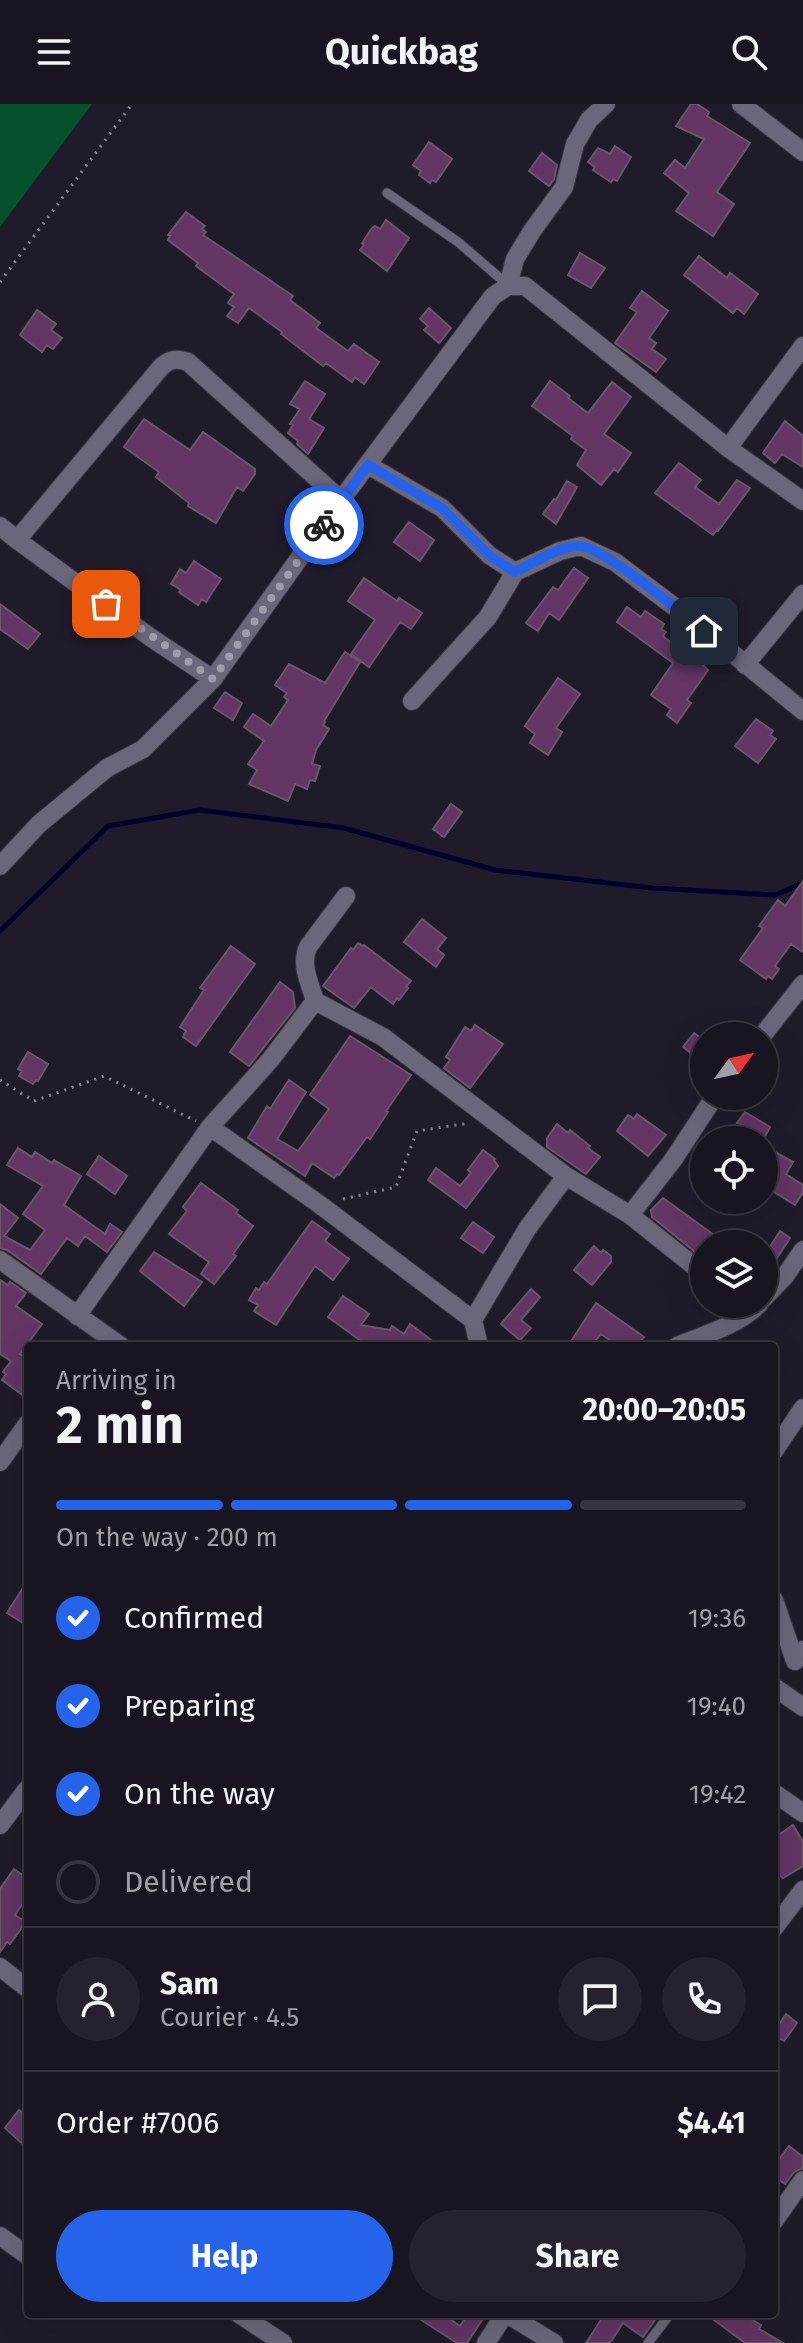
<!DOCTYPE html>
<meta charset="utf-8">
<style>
:root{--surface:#181420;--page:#25212d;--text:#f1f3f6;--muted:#9f9ea5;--line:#36333e;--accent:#2563eb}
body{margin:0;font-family:"Fira Sans",sans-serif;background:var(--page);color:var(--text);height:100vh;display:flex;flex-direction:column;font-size:30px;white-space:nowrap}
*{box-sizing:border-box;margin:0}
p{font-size:26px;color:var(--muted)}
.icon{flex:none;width:44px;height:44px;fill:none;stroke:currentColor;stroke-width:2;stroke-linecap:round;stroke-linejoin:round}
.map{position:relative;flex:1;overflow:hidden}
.details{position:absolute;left:24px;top:1238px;width:754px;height:976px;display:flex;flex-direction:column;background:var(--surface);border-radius:8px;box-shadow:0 8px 32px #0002,0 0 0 2px var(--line)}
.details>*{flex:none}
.needle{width:52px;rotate:57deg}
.buttons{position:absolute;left:690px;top:918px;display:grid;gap:16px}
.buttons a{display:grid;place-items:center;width:88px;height:88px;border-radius:50%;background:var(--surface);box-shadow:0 8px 32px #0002,0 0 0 2px var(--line);font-size:40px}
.pin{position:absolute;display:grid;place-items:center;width:68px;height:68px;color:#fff;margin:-34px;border-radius:16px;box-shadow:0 4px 12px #0006}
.courier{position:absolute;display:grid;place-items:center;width:80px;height:80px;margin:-40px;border:6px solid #2563eb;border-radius:50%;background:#fff;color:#222;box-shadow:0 2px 10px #0007}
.head em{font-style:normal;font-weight:700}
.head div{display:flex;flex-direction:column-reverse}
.head{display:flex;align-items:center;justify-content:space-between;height:136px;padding:0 32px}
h1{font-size:52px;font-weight:700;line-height:60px}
.bar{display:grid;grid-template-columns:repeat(4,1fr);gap:12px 8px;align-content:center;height:96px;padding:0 32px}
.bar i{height:10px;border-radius:6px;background:var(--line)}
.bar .on{background:var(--accent)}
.bar p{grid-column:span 4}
.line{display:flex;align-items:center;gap:20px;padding:0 32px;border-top:2px solid var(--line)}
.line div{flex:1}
.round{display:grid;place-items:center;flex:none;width:84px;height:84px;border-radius:42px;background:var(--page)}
ol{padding:0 32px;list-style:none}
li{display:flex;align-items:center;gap:24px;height:88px}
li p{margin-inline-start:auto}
li .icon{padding:8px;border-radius:50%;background:var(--accent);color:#fff;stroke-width:4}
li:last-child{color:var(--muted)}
li i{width:44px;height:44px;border:4px solid var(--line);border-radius:50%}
.cta{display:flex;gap:16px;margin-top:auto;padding:16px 32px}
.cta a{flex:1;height:92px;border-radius:48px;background:var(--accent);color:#fff;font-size:32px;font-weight:700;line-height:92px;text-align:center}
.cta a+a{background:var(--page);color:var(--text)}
header{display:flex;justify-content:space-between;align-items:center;height:104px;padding:0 32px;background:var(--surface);font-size:36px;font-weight:700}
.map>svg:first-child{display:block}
.green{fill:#05512d}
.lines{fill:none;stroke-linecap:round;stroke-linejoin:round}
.stream{stroke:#00002b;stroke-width:5}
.building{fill:#623563;stroke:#675767;stroke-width:2}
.service-casing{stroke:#3a3643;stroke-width:11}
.minor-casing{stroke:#3a3643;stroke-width:20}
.path{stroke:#878391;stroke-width:3;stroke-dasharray:2 6;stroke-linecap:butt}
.service{stroke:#6c667a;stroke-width:9}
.minor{stroke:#6c667a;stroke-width:18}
.done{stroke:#a09ca9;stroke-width:8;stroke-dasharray:0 14.4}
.route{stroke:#2563eb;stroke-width:10}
</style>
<header><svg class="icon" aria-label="menu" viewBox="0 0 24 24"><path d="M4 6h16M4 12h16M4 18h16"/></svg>Quickbag<svg class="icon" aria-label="search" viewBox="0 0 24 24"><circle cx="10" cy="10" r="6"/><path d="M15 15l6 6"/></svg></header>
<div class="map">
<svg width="803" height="2239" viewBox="0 0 803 2239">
<rect width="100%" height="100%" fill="#201b2b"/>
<path class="green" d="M0 0H92L0 123Z"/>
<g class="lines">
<path class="stream" d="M0 827 108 722 200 706 344 724 495 766 652 784 775 791 803 779"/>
</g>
<path class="building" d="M691 0H697L709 8 707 12 750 39 717 88 734 100 713 132 676 107 689 89 664 69 675 56 685 64 704 35 676 22Z
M429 38 452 55 436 78 432 76 430 79 419 71 421 67 413 61Z
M615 42 631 53 617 77 613 75 611 78 593 66 595 63 588 58 598 44 610 50Z
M542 49 557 61 554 75 549 82 529 67Z
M186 108 205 122 202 125 206 128 203 131 293 192 290 196 320 219 316 224 348 247 354 240 379 258 364 280 355 273 352 278 326 259 323 262 281 230 282 228 249 204 238 219 227 212 234 203 228 199 234 190 196 162 198 159 168 136 170 132 168 131Z
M386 116 409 134 387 167 360 146 364 141 362 139 372 124 375 122 380 125Z
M580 149 605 164 591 184 568 171Z
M699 152 727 174 730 169 758 190 744 210 737 204 733 209 684 171Z
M642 187 668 207 649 234 656 239 652 245 666 255 656 268 615 239 637 208 630 204Z
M429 204 451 224 439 239 424 226 428 222 420 215Z
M37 206 56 220 51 226 62 234 53 245 47 241 42 248 20 231Z
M305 277 325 290 309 315 324 324 308 350 297 340 298 337 288 329 293 321 290 320 300 305 290 300Z
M550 277 570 292 568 294 588 309 612 278 631 293 604 330 631 349 618 368 614 365 601 381 577 361 586 346 571 335 573 332 532 302Z
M144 315 190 346 203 328 255 365V370L243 387 237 383 216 419 188 402 189 399 156 373 159 368 124 343Z
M785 317 803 332V363L782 350 775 359 763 349Z
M679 359 701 376 695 383 719 400 737 376 750 384 718 427 717 426 713 431 655 389Z
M567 377 577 383 556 420 543 410 554 395 556 396Z
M409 418 434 436 420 457 394 438Z
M194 457 221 475 206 498 202 495 198 501 179 488 181 486 171 480 180 465 186 469Z
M574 464 588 474 559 516 549 509 538 527 526 519 553 483 558 486Z
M364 474 397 497 399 494 422 509 411 525 400 518 369 563 351 550 375 516 348 497Z
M0 500 40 530 28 545 0 525Z
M627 503 641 513 645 507 664 520 661 525 666 528 663 532 686 551 688 548 698 556 708 566 687 596 691 599 677 619 667 611 671 605 651 591 673 559 617 518Z
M345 548 360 558 324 617 325 618 323 621 329 625 316 646 312 660 320 662 315 677 310 676 307 685 295 680 288 697 249 680 257 666 248 660 264 637 244 623 253 610 271 622 288 596 284 593 287 589 275 581 289 560 325 579Z
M558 574 580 590 556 624 562 628 548 651 530 639 535 630 525 622Z
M225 588 242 599 233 616 214 604Z
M756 615 773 627 770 631 776 635 758 659 735 642Z
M451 700 462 708 444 733 433 725Z
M803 777V848L791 840 775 862 779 865 772 875 768 872 766 875 740 856 763 824 759 822 778 796 785 802Z
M422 815 446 834 437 845 444 851 436 863 404 838Z
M358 839 363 842 364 841 411 877 406 883 408 884 399 896 397 894 393 900 371 883 354 904 323 882 351 844 353 846Z
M231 842 255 860 196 942 183 933 186 927 180 923 204 886 200 884Z
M280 878 293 888 295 904 249 962 230 948Z
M475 921 503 940 470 984 444 964 450 956 446 953 465 923 471 927Z
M694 929 704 936V959L683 943Z
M350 932 411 971 386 1007 388 1008 370 1035 367 1033 339 1071 337 1070 334 1074 312 1059 305 1072 248 1034 267 1002 270 1005 289 976 306 988 277 1035 298 1047 329 1005 310 991Z
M28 948 48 960 38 977 36 976 33 980 19 972 22 967 18 965Z
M745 1008 770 1023 763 1036H754L738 1026 741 1021 737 1019Z
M637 1010 666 1031 648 1052 617 1027 628 1011 634 1015Z
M557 1020 568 1029 570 1026 590 1042 588 1044 600 1053 586 1070 547 1043V1034Z
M764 1042 793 1058 786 1070 803 1081V1088L795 1101 764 1082Z
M18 1044 32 1053 35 1048 52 1059 54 1056 81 1072 64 1101 105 1130 110 1120 122 1128 107 1148 85 1132 78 1142 67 1134 41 1170 7 1146 0 1144V1100L18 1114 4 1132 30 1146 45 1126 23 1110 43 1082 7 1061Z
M483 1046 495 1055 494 1056 498 1062 466 1104 428 1076 436 1064 460 1082 471 1069 468 1066Z
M99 1052 127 1072 115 1090 87 1070Z
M201 1079 238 1106 236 1109 253 1122 233 1150 236 1152 214 1180 201 1170 209 1158 169 1130 187 1107 183 1103Z
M663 1094 714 1131 707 1140H704V1144L699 1151 652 1113 651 1106Z
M312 1117 330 1130 325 1137 349 1155 333 1176 315 1162 276 1221 254 1207 258 1201 249 1196 256 1184 259 1186 264 1178 267 1180Z
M473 1118 494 1133 483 1149 461 1134Z
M780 1127 790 1134 764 1174V1139L770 1143Z
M594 1142 601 1149 603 1146 611 1152V1158L592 1181 574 1166Z
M154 1148 202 1178 184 1202 140 1167Z
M0 1176 8 1181 10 1178 26 1189 16 1202 42 1220 20 1250 28 1255V1295L2 1276 6 1270 3 1268 11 1257 0 1250Z
M531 1185 540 1193 521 1216 531 1224 520 1236 501 1220Z
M343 1192 369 1210 361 1221 390 1226 392 1222 404 1230 410 1220 439 1242H368L328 1213Z
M596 1199 644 1233 637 1242H618L601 1230 591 1242H568Z
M28 1476V1522L7 1509Z
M793 1721 803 1738V1762L783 1774 774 1767V1734Z
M14 1765 28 1775V1792L15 1811 26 1818 10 1840 7 1838 0 1848V1785Z
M786 1910 797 1919 784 1937 774 1931V1928Z
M19 2006 28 2014V2045L5 2024Z
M789 2042 803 2053V2064L794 2068 785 2080 774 2072V2062Z
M412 2210H443L460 2222 468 2210H486L467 2239H457Z
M605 2210H659L643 2233 623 2219 610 2239H586Z
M706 2210H743L761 2221 759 2225 783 2239H745Z"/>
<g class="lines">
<g class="service-casing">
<path id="service" d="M387 89 458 138 508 181
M648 2239 670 2210"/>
</g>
<g class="minor-casing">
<path id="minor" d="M741 0 803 48
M508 182 515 155 532 127 564 83 575 40 589 16 606 0
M728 344 803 242
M368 361 442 404 489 451 515 468 560 447 581 442 615 458 684 510 803 607
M0 422 17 436
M745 561 803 490
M213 575 150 533 17 436 162 262C171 255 177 254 188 258L341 396
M412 597 488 513 515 468
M0 762 39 720 107 664 143 645 213 575 341 396 493 192 508 182H525L728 344 803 397
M315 897C310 879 300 861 308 843L346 792
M762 932 803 880
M210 1023 319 1100 473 1216 479 1242
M566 1072 630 1111 704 1170
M630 1111 673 1056 715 992
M0 1156 121 1242
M764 1194 785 1172 803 1146
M77 1212 210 1023 271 955 315 897 383 933 566 1072 527 1125 473 1216
M677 1242C704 1231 739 1221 759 1200
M774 1347 803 1304
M0 1358 28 1319
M774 1496 795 1557 803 1546
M774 1583 803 1603
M774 1689 803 1709
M0 1721 28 1684
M774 1824 803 1786
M0 1863 28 1885
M774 2117 803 2076
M0 2132 28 2152
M239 2210 283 2239
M507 2210 554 2239
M486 2239 505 2210"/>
</g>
<path class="path" d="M0 178 132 0
M0 976 34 997 104 972 196 1017
M343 1095 396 1083 417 1027 470 1019"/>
<use href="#service" class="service"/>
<use href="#minor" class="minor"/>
</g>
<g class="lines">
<path class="done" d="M106 500 213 575 324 421"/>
<path class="route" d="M324 421 368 361 442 404 489 451 515 468C534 459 558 442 580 442 601 442 684 510 704 527"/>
</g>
</svg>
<div class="buttons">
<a><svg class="needle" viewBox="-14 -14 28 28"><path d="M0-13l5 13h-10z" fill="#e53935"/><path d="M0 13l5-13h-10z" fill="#9f9ea5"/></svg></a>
<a><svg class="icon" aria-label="locate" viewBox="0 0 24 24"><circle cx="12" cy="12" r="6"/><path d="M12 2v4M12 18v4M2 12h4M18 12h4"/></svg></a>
<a><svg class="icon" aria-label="layers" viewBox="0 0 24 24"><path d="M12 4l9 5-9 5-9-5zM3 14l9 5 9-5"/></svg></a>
</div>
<div class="pin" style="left:106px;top:500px;background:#ea580c"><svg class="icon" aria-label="bag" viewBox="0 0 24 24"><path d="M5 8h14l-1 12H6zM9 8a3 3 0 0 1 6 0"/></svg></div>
<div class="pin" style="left:704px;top:527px;background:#1f2937"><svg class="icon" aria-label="home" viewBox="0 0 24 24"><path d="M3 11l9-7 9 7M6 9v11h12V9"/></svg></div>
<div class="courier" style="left:324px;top:421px"><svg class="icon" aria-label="bike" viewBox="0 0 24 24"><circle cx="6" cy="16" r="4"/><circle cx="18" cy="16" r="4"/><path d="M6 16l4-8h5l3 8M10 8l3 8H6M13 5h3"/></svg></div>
<section class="details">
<div class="head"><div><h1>2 min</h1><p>Arriving in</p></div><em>20:00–20:05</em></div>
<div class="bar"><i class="on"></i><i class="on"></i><i class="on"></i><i></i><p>On the way · 200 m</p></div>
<ol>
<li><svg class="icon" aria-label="check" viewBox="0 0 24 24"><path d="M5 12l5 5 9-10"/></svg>Confirmed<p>19:36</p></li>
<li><svg class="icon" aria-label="check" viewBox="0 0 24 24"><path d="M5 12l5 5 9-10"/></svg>Preparing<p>19:40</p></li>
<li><svg class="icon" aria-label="check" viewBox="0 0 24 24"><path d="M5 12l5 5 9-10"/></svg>On the way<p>19:42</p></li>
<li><i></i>Delivered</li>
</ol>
<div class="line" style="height:144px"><a class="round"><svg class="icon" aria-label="person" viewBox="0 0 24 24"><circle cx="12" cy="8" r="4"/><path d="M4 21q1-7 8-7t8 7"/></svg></a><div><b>Sam</b><p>Courier · 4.5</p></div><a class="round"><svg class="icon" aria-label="chat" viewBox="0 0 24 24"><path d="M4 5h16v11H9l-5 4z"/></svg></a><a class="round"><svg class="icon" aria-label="phone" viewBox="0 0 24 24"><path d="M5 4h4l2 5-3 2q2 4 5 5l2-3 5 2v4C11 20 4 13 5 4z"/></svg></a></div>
<div class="line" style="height:104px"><div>Order #7006</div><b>$4.41</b></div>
<div class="cta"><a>Help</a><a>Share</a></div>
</section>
</div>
